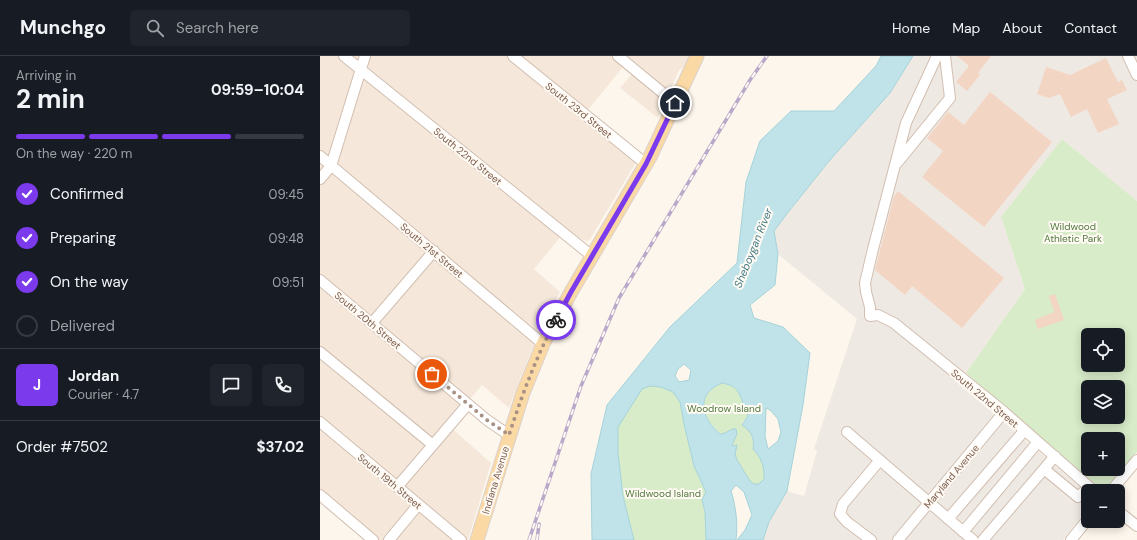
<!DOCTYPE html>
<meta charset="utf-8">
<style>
:root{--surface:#171b24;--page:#20242c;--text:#f1f3f6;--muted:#9ea1a6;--line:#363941;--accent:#7c3aed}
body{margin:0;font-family:"DM Sans",sans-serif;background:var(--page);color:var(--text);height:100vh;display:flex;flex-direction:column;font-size:15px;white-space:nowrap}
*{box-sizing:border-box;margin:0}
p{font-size:13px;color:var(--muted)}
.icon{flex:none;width:22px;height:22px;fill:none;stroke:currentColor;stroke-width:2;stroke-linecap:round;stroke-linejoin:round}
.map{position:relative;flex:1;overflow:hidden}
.panel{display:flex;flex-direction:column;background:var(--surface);width:320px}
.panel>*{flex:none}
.controls{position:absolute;left:761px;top:272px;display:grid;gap:8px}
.controls a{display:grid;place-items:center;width:44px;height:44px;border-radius:6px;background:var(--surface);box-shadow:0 2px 10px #0003;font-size:20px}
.pin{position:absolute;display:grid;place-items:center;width:34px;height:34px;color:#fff;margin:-17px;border:2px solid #fff;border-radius:50%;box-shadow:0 1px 4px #0007}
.courier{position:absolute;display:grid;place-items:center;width:40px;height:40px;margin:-20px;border:3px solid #7c3aed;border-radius:50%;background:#fff;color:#222;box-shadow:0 1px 5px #0007}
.headline em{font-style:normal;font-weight:700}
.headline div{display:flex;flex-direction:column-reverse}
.headline{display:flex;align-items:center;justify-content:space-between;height:68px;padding:0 16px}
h1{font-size:26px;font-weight:700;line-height:30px}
.bar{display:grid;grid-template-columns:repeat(4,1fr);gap:6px 4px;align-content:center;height:48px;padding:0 16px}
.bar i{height:5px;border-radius:3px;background:var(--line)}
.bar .current{background:var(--accent)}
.bar p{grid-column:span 4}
.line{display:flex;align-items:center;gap:10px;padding:0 16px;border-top:1px solid var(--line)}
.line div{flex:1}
.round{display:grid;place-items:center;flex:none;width:42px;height:42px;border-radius:6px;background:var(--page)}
ol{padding:0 16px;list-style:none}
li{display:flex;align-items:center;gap:12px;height:44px}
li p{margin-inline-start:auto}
li .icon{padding:4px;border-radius:50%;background:var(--accent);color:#fff;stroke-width:4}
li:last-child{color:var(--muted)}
li i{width:22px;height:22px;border:2px solid var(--line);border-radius:50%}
header{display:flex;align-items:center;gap:24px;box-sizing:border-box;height:56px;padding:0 20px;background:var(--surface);border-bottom:1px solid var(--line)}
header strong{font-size:19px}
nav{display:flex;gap:22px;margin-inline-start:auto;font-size:14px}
.search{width:280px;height:36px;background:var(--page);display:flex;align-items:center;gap:10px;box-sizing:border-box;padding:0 14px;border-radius:6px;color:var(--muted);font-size:15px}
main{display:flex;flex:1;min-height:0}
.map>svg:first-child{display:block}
.residential{fill:#f5e8da}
.industrial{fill:#efe9e4}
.green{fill:#d8ecc9;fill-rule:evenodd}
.water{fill:#bfe3e8;stroke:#a5d3da;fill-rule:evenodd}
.building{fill:#f3d5c3}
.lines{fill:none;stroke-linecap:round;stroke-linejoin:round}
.minor-casing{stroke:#d1beb0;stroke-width:12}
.major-casing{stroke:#dad1cd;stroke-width:15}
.minor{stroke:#fff;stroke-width:10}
.major{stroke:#fbd9a5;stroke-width:13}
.rail-casing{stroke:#b9a8c9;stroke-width:3.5}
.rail{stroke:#fffaf3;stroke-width:2;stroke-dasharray:6;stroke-linecap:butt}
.done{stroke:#a89285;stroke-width:4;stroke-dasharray:0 7.2}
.route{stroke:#7c3aed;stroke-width:5}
.labels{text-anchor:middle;stroke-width:4;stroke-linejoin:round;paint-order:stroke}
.street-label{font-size:10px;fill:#7a5c4d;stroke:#fffaf3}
.park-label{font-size:10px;fill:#537a41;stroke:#fffaf3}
.water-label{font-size:11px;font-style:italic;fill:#437c86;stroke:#fffaf3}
</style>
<header>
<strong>Munchgo</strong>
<div class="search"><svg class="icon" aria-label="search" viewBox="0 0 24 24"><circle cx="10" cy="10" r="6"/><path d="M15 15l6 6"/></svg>Search here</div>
<nav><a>Home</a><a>Map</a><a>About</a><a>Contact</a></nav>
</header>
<main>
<section class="panel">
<div class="headline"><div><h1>2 min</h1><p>Arriving in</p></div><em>09:59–10:04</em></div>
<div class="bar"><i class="current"></i><i class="current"></i><i class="current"></i><i></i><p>On the way · 220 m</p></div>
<ol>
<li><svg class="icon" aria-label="check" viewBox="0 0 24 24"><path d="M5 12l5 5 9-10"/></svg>Confirmed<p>09:45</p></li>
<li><svg class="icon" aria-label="check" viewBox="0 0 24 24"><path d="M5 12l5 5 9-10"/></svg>Preparing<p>09:48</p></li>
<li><svg class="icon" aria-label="check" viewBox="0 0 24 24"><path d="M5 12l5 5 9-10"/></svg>On the way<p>09:51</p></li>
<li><i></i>Delivered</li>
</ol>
<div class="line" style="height:72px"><b class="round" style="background:var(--accent);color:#fff">J</b><div><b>Jordan</b><p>Courier · 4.7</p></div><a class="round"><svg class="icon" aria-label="chat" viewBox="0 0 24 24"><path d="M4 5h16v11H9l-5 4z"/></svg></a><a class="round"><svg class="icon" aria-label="phone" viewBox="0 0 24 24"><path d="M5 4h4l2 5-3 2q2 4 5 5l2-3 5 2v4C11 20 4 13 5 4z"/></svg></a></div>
<div class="line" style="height:52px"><div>Order #7502</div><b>$37.02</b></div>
</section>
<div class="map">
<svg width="817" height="484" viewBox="0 0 817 484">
<rect width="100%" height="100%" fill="#fdf6ec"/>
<path class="residential" d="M0 0H371L366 9 359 14 338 62 300 32 317 12 308 5 262 61 314 104 315 108 270 183 268 185 263 184 247 173 214 213 240 236 211 296 189 352 162 329 128 369 171 407 148 484H58L0 436Z"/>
<path class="industrial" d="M593 0H817V145L742 83 681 161 705 233 646 317 636 326 768 437V453L743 484H443L449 466 467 435 484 440 497 395 494 393 537 263 458 198 454 175 469 155 509 105 570 37Z"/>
<path class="green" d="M742 83 817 145V396L785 435H783L646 317 705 233 681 161ZM768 279H798V309H768ZM768 331H798V361H768ZM768 383H798V413H768Z
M402 327C417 330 419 335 423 348 425 352 427 356 428 360L422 367C430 375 435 382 433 393 438 398 442 405 444 412 446 421 442 435 430 425 427 422 426 418 424 415 421 410 415 404 415 398 415 395 417 392 416 389L414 391 412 389 413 386 410 374 405 378H401C381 362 375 338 402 327Z
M330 330 341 331 353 336 360 346 364 368 374 410 386 436 382 444 385 456 386 484H314L303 440 298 397V370L321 333Z"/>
<path class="water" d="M561 0H593L570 37 509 105 469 155 454 175 458 198 455 229 430 249 434 262 463 271 490 297 483 349 467 435 449 466 443 484H417L425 474 432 459 424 436 416 429 411 435C416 451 418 467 416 484H386L385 456 382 444 386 436 374 410 364 368 360 346 353 336 341 331 330 330 322 333 298 371V397L303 440 314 484H272L271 418 287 349 350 271 417 207 426 126 440 85 471 55H514L556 10ZM364 308 371 314 369 324 359 326 355 320 358 313ZM402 327C417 330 419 335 423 348 425 352 427 356 428 360L422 369C431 375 435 382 433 393 441 401 445 411 444 423L439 428H434L430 425 417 404 415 398 417 389 414 390 412 389 417 378 416 373C410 372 407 378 400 378 381 362 375 338 402 327ZM446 352 450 354 458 363 461 376 458 385 448 393 445 380Z"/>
<path class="building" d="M637 0H671L658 17 660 19 647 35 636 26 649 10Z
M786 2 798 26 802 24 807 34 787 43 799 68 778 77 767 53 751 61 740 38 729 42 717 38 726 11 750 19Z
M670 36 732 86 664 171 602 121 623 95 607 82 628 56 644 69Z
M578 135 684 222 642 272 592 230 585 239 555 214 574 140Z
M735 238 744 264 718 273 715 264 734 256 729 240Z"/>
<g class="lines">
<g class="minor-casing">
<path id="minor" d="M24 0 272 200
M193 0 326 108
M298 0 355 47
M617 0 586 67 553 193 545 227 546 236 550 251V260L558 259 574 267 684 356 774 435
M808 0 817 19
M0 100 223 288
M577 107 630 42 625 0
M0 123 11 110 45 0
M0 224 167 364 189 379
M52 267 114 195
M0 296 113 389
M0 366 141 484
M527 376 653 484
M735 400 724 413 758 441 769 431
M77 431 148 348
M791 435 817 404
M0 439 53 484
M798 455 817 470
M628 463 704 375
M643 476 718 386
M69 484 98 449
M551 484 527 466 520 458 523 448 560 404
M578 484 684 356
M663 484 724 413
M751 484 768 463"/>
</g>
<g class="major-casing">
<path id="major" d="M157 484 203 337 223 288 251 236 330 101 377 0"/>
</g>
<use href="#minor" class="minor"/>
<use href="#major" class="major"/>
<g class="rail-casing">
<path id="rail" d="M209 484 261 330 299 242 430 24 447 0
M217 484 219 468"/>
</g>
<use href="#rail" class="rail"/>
</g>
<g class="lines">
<path class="done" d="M112 318 167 364 189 379C202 339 216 301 236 264"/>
<path class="route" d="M236 264 251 236 326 108 355 47"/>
</g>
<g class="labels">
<g class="street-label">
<text transform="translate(259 54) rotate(39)" y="4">South 23rd Street</text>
<text transform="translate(148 100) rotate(39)" y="4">South 22nd Street</text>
<text transform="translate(112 194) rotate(40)" y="4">South 21st Street</text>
<text transform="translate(48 264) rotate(40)" y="4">South 20th Street</text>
<text transform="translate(665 342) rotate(40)" y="4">South 22nd Street</text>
<text transform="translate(631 420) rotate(-50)" y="4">Maryland Avenue</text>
<text transform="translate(175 424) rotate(-73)" y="4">Indiana Avenue</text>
<text transform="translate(70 425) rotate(40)" y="4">South 19th Street</text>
</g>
<g class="park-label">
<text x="753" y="174">Wildwood<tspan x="753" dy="12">Athletic Park</tspan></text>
<text x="404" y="356">Woodrow Island</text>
<text x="343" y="441">Wildwood Island</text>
</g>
<g class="water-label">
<text transform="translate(433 192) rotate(-68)" y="4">Sheboygan River</text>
</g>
</g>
</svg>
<div class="controls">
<a><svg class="icon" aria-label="locate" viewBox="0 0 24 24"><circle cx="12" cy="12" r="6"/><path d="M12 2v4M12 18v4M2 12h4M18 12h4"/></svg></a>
<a><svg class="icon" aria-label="layers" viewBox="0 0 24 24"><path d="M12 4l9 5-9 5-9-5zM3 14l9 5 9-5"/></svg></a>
<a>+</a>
<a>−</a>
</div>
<div class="pin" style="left:112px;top:318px;background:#ea580c"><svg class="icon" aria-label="bag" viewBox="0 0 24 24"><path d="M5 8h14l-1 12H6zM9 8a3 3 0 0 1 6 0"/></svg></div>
<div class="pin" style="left:355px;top:47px;background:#1f2937"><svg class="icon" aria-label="home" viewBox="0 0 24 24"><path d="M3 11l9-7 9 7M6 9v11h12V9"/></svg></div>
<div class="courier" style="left:236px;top:264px"><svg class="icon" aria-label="bike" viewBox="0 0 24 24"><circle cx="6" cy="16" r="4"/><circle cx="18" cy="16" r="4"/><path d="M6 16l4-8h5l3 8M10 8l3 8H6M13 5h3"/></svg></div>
</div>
</main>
